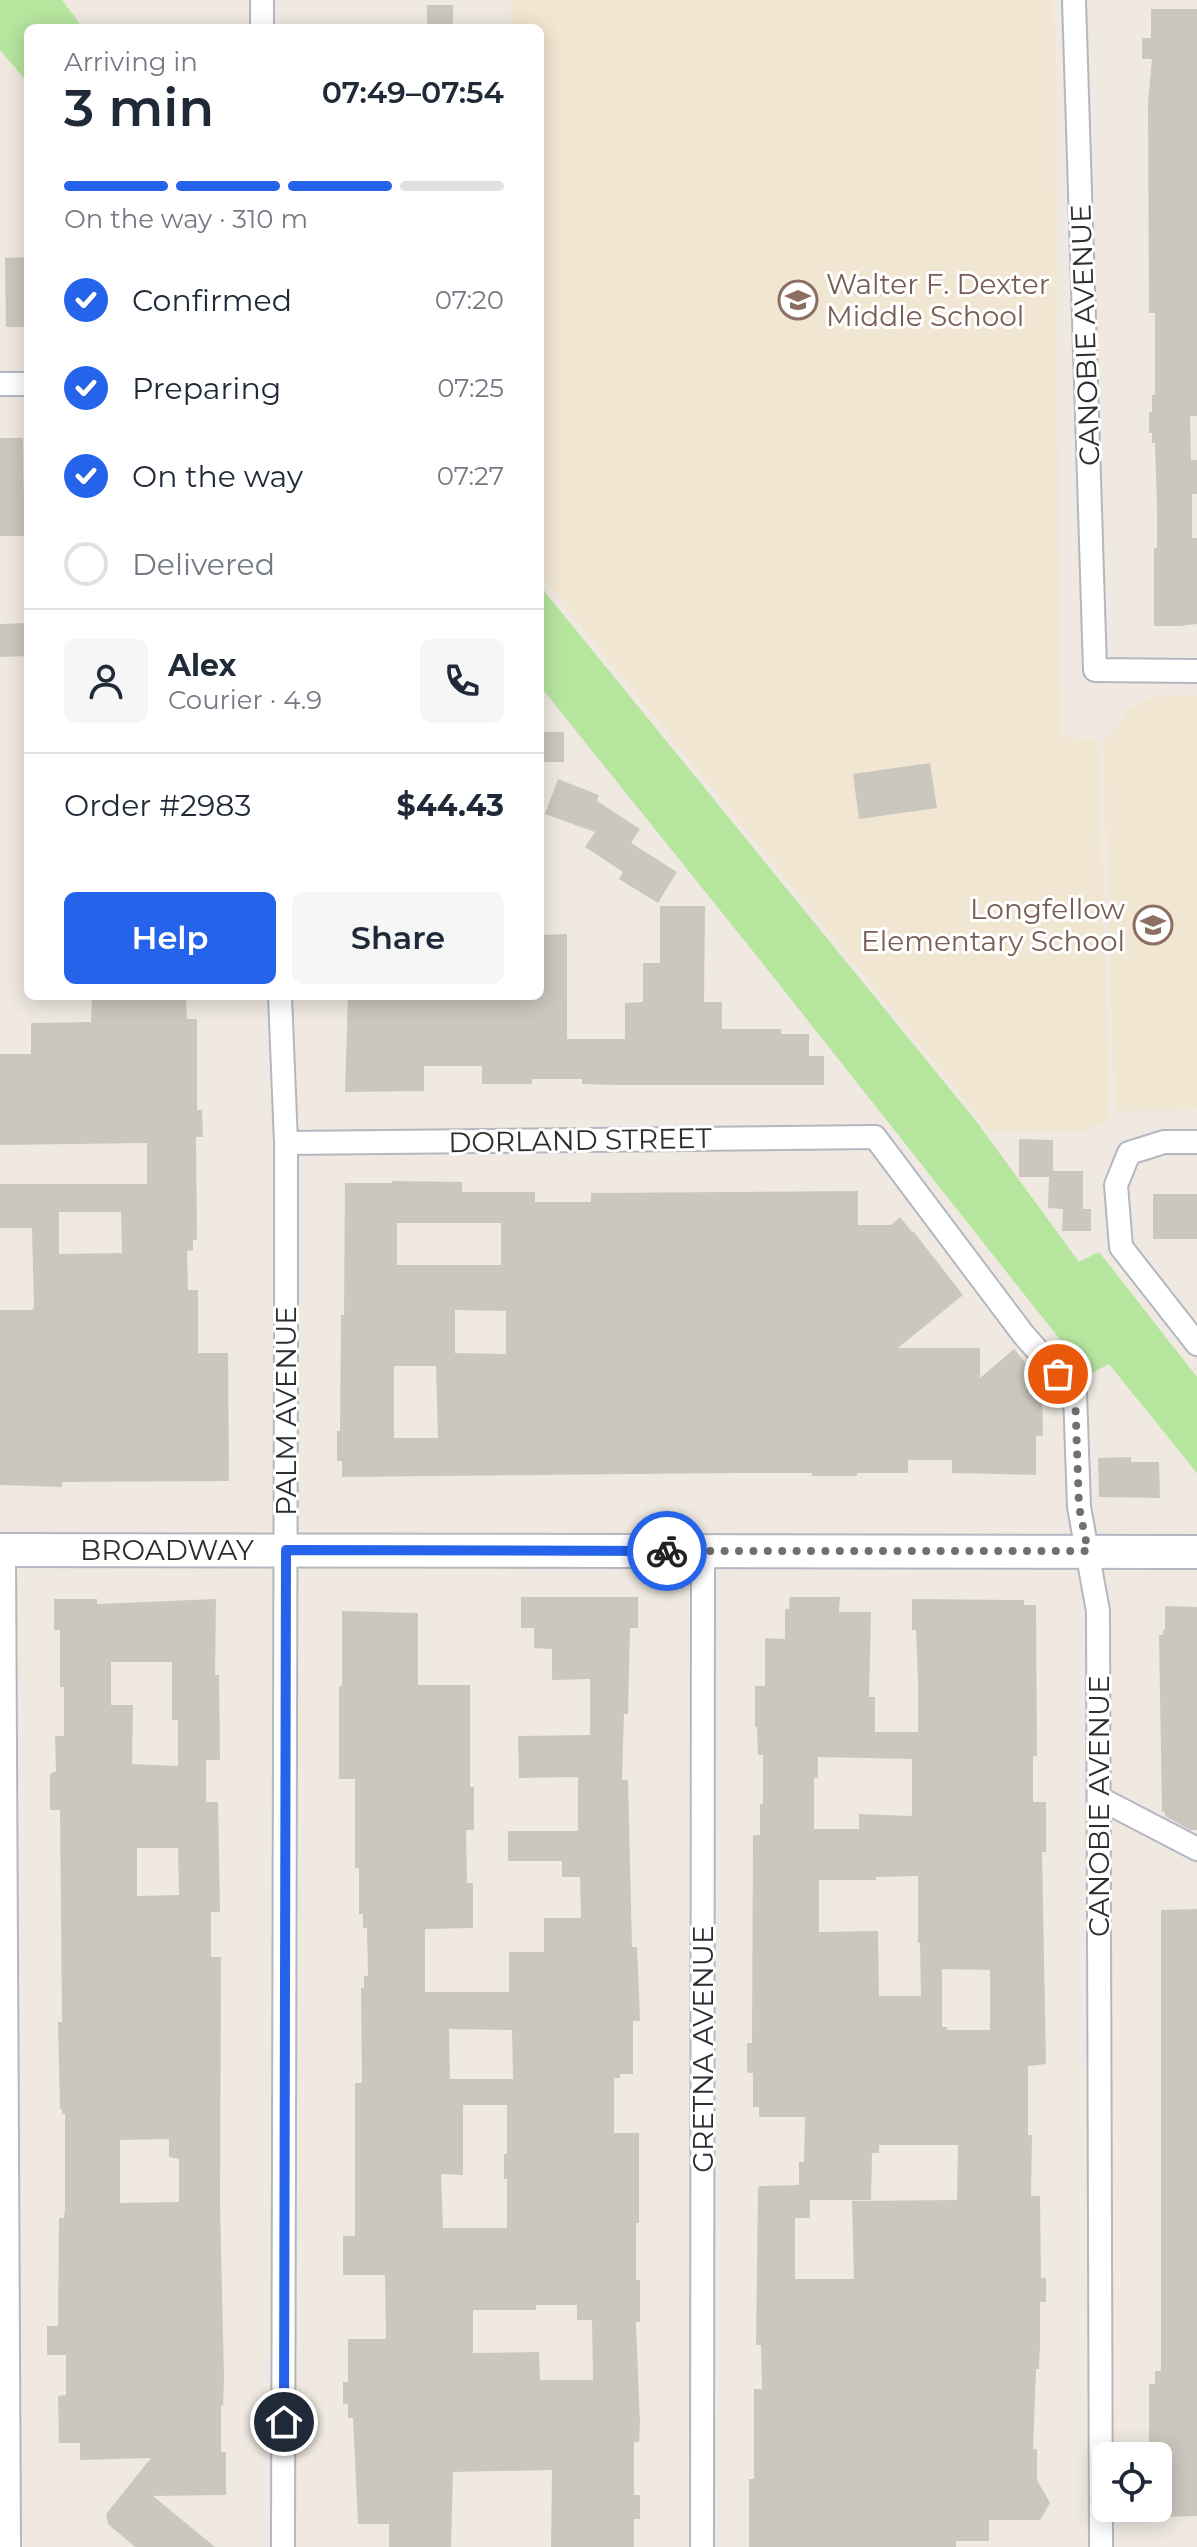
<!DOCTYPE html>
<meta charset="utf-8">
<style>
:root{--surface:#fff;--page:#f6f6f7;--text:#1f2937;--muted:#747a83;--line:#e0e1e3;--accent:#2563eb}
body{margin:0;font-family:Montserrat,sans-serif;background:var(--page);color:var(--text);height:100vh;display:flex;flex-direction:column;font-size:30px;white-space:nowrap}
*{box-sizing:border-box;margin:0}
p{font-size:26px;color:var(--muted)}
.icon{flex:none;width:44px;height:44px;fill:none;stroke:currentColor;stroke-width:2;stroke-linecap:round;stroke-linejoin:round}
.map{position:relative;flex:1;overflow:hidden}
.details{position:absolute;left:24px;top:24px;width:520px;height:976px;display:flex;flex-direction:column;background:var(--surface);border-radius:12px;box-shadow:0 4px 20px #0003}
.details>*{flex:none}
.controls{position:absolute;left:1092px;top:2442px;display:grid;gap:16px}
.controls a{display:grid;place-items:center;width:80px;height:80px;border-radius:12px;background:var(--surface);box-shadow:0 4px 20px #0003;font-size:40px}
.pin{position:absolute;display:grid;place-items:center;width:68px;height:68px;color:#fff;margin:-34px;border:4px solid #fff;border-radius:50%;box-shadow:0 2px 8px #0007}
.courier{position:absolute;display:grid;place-items:center;width:80px;height:80px;margin:-40px;border:6px solid #2563eb;border-radius:50%;background:#fff;color:#222;box-shadow:0 2px 10px #0007}
.head em{font-style:normal;font-weight:600}
.head div{display:flex;flex-direction:column-reverse}
.head{display:flex;align-items:center;justify-content:space-between;height:136px;padding:0 40px}
h1{font-size:52px;font-weight:600;line-height:60px}
.bar{display:grid;grid-template-columns:repeat(4,1fr);gap:12px 8px;align-content:center;height:96px;padding:0 40px}
.bar i{height:10px;border-radius:6px;background:var(--line)}
.bar .active{background:var(--accent)}
.bar p{grid-column:span 4}
.line{display:flex;align-items:center;gap:20px;padding:0 40px;border-top:2px solid var(--line)}
.line div{flex:1}
.round{display:grid;place-items:center;flex:none;width:84px;height:84px;border-radius:12px;background:var(--page)}
ol{padding:0 40px;list-style:none}
li{display:flex;align-items:center;gap:24px;height:88px}
li p{margin-inline-start:auto}
li .icon{padding:8px;border-radius:50%;background:var(--accent);color:#fff;stroke-width:4}
li:last-child{color:var(--muted)}
li i{width:44px;height:44px;border:4px solid var(--line);border-radius:50%}
.primary-button{display:flex;gap:16px;margin-top:auto;padding:16px 40px}
.primary-button a{flex:1;height:92px;border-radius:12px;background:var(--accent);color:#fff;font-size:32px;font-weight:600;line-height:92px;text-align:center}
.primary-button a+a{background:var(--page);color:var(--text)}
.map>svg:first-child{display:block}
.education{fill:#f0e6d1}
.green{fill:#b6e59e}
.building{fill:#cbc7bf;fill-rule:evenodd}
.lines{fill:none;stroke-linecap:round;stroke-linejoin:round}
.street-casing{stroke:#b4b7c1;stroke-width:26}
.secondary-casing{stroke:#b4b7c1;stroke-width:36}
.street{stroke:#fff;stroke-width:22}
.secondary{stroke:#fff;stroke-width:32}
.done{stroke:#726f6d;stroke-width:8;stroke-dasharray:0 14.4}
.route{stroke:#2563eb;stroke-width:10}
.labels{text-anchor:middle;stroke-width:6;stroke-linejoin:round;paint-order:stroke}
.education-label{font-size:28px;fill:#785e54;stroke:#fff;text-anchor:start}
.street-label{font-size:28px;fill:#2e2e2e;stroke:#fff}
</style>
<div class="map">
<svg width="1197" height="2547" viewBox="0 0 1197 2547">
<rect width="100%" height="100%" fill="#efe9e1"/>
<path class="education" d="M511 0H1054L1060 737 1099 739 1109 1121 1082 1132H990L540 575V28H512Z
M1158 695H1197V1110L1115 1111 1103 740 1117 728 1125 712Z"/>
<path class="green" d="M0 0H62L83 28H28V83L0 50Z
M540 586 976 1121 1079 1262 1099 1252 1197 1377V1473L1109 1364 1088 1375 756 955 540 686Z"/>
<path class="building" d="M427 5H453V28H427Z
M1151 9H1197V416H1190L1191 460H1197V494H1192V538H1197V624L1180 626H1154V548H1157V506L1155 443H1152V433H1149V412H1152V395H1155V313H1149L1148 102 1152 59H1142V38H1151Z
M28 257V327H6L5 258Z
M0 438H23L24 507H28V536H0Z
M28 623V656L0 657V624Z
M540 732H564V762H540Z
M930 763 937 808 859 819 853 774Z
M558 779 599 795 597 801 640 829 631 843 677 872 658 903 619 879 623 872 585 847 595 832 545 814Z
M660 906H705L704 1002H722V1029H781V1034H809V1056H824V1085H617L582 1084V1079H532V1084H482V1066H424V1091L345 1092 348 996H540V964H543V935L567 934V1039H625V1003L643 1002V963H660Z
M92 996H186L187 1019H197V1110H202L203 1137H196L197 1240H193V1250L187 1251 188 1290H198V1353H228L229 1481 62 1482V1487L0 1485V1310H31L34 1308 32 1228H0V1184H147V1143L0 1145V1054H31V1023L91 1022ZM59 1212H121L122 1253 59 1254Z
M1019 1139 1053 1140V1171H1083V1209H1091V1231H1062L1063 1209 1048 1208 1049 1177H1019Z
M392 1181 462 1182V1192H535V1202H591V1193L858 1191V1225H891L900 1217 912 1232 913 1231 963 1295 898 1348H980V1378L1014 1349 1040 1380 1037 1382 1042 1388 1043 1436H1036V1475L952 1473V1460H908V1473H857V1476H812V1473H736L342 1477V1461H337V1431H340L341 1315H344L345 1183H392ZM397 1223H501V1265H397ZM455 1310 506 1311V1354L455 1353ZM394 1366H436L438 1438H394Z
M1153 1194H1197V1239H1153Z
M1131 1457V1462H1159L1160 1498 1099 1497 1098 1458Z
M521 1597H638V1628H630L628 1714H624L622 1780H628L632 1947H637L640 2021H633V2074H620V2078H614V2133H639V2223H636V2280H640V2322H636L640 2423 639 2442H634V2495H640V2519H634V2547H551L552 2470 453 2472 451 2547H389V2524H358L353 2418H348V2404H343V2382H348V2339H386L385 2275H343V2236H355V2083H362L361 1988H364V1976H368L367 1928H363V1914H359V1868H355V1779H339V1686H342V1611L418 1613V1685H470V1787H474V1830H466L467 1883H473V1928L425 1929V1992H509V1952H544V1918H581L580 1877H562V1861H508V1831H578V1777L519 1778 518 1736 590 1735V1679L552 1680V1649L534 1648V1628H521ZM449 2029 512 2030 513 2079H450ZM463 2105H507V2154H504V2179H507V2228H443L441 2174 463 2175ZM536 2305H577V2320H592L593 2380H540L539 2352 473 2353V2310H536Z
M790 1597H840L839 1612H871L869 1697H875V1732H918V1681L916 1630H912V1599L1024 1600V1605H1036L1037 1756H1033V1802H1046V1852H1042L1046 2064 1028 2066V2135H1032L1031 2196H1040L1041 2278H1046V2302H1040V2345L1039 2369H1036L1033 2449H1037V2480L1050 2503 1040 2520H989V2541H956V2547H749V2479H754V2389H762L761 2345H756L758 2192 759 2186 799 2185V2162H804L805 2117H759V2107H753V2073H748L747 2070V2043H752L753 1835H760V1804H763V1755H758L757 1727H755V1686H765V1638L785 1639V1609H789ZM818 1757 912 1759V1816L859 1814V1829H814V1778H818ZM918 1876V1943H920L921 1996H879L878 1931 819 1932V1880H876V1877ZM942 1969 990 1970V2030H947V2027H942ZM879 2145H958L957 2200 852 2201 854 2279H795V2218H810V2200H871L872 2153H879Z
M54 1599H97V1604L216 1599 215 1675H219L220 1760H206V1802H218L220 1912H211V1957H221L220 2205 224 2376 223 2406H221V2452H226V2495L153 2496 215 2547H135L108 2524 106 2514 151 2458 80 2460V2443H59L58 2396 66 2395V2355H47V2326H58L59 2218H64L65 2209V2114H62V2109H60L58 2022H62L60 1810H50V1774L56 1771 55 1736H64V1687H60V1630H54ZM111 1662H172V1720H178V1766L132 1764 133 1705H111ZM137 1848H178L179 1895 137 1896ZM169 2139V2157L179 2159V2202L120 2203V2140Z
M1165 1606 1197 1607V1830H1190L1165 1816V1812H1162L1159 1635H1163V1630H1165Z
M1197 1909V2516L1158 2517V2456H1149V2384H1155V2371H1161V1910Z"/>
<g class="lines">
<g class="street-casing">
<path id="street" d="M262 0V28
M1074 0 1095 670 1197 671
M0 384H28
M280 996 286 1143V1341L283 2547
M1197 1142H1164L1129 1153 1116 1185 1121 1247 1197 1344
M286 1143 875 1137 1023 1334 1075 1393 1079 1507 1098 1611 1101 2547
M4 1550 9 2547
M1099 1798 1197 1849
M702 2547 703 1551"/>
</g>
<g class="secondary-casing">
<path id="secondary" d="M0 1550 1197 1552"/>
</g>
<use href="#street" class="street"/>
<use href="#secondary" class="secondary"/>
</g>
<g class="lines">
<path class="done" d="M667 1551H1088L1079 1507 1075 1393 1058 1374"/>
<path class="route" d="M284 2422 286 1550 667 1551"/>
</g>
<defs>
<g id="school-ring" transform="scale(2)"><circle r="9.5" fill="#fff" stroke="#8d6e63" stroke-width="1.5"/><path d="M0-5L7-2L0 1L-7-2ZM-4 1L0 2.5L4 1V4Q0 6-4 4Z" fill="#8d6e63"/></g>
</defs>
<g fill-rule="evenodd">
<use href="#school-ring" x="798" y="300"/>
<use href="#school-ring" x="1153" y="925"/>
</g>
<g class="labels">
<g class="education-label">
<text x="826" y="294">Walter F. Dexter<tspan x="826" dy="32">Middle School</tspan></text>
<text x="1125" y="919" text-anchor="end">Longfellow<tspan x="1125" dy="32">Elementary School</tspan></text>
</g>
<g class="street-label">
<text transform="translate(1085 335) rotate(-92)" y="10">CANOBIE AVENUE</text>
<text transform="translate(580 1140) rotate(-1)" y="10">DORLAND STREET</text>
<text transform="translate(286 1411) rotate(-90)" y="10">PALM AVENUE</text>
<text x="167" y="1560">BROADWAY</text>
<text transform="translate(1099 1806) rotate(-90)" y="10">CANOBIE AVENUE</text>
<text transform="translate(703 2049) rotate(-90)" y="10">GRETNA AVENUE</text>
</g>
</g>
</svg>
<div class="controls">
<a><svg class="icon" aria-label="locate" viewBox="0 0 24 24"><circle cx="12" cy="12" r="6"/><path d="M12 2v4M12 18v4M2 12h4M18 12h4"/></svg></a>
</div>
<div class="pin" style="left:1058px;top:1374px;background:#ea580c"><svg class="icon" aria-label="bag" viewBox="0 0 24 24"><path d="M5 8h14l-1 12H6zM9 8a3 3 0 0 1 6 0"/></svg></div>
<div class="pin" style="left:284px;top:2422px;background:#1f2937"><svg class="icon" aria-label="home" viewBox="0 0 24 24"><path d="M3 11l9-7 9 7M6 9v11h12V9"/></svg></div>
<div class="courier" style="left:667px;top:1551px"><svg class="icon" aria-label="bike" viewBox="0 0 24 24"><circle cx="6" cy="16" r="4"/><circle cx="18" cy="16" r="4"/><path d="M6 16l4-8h5l3 8M10 8l3 8H6M13 5h3"/></svg></div>
<section class="details">
<div class="head"><div><h1>3 min</h1><p>Arriving in</p></div><em>07:49–07:54</em></div>
<div class="bar"><i class="active"></i><i class="active"></i><i class="active"></i><i></i><p>On the way · 310 m</p></div>
<ol>
<li><svg class="icon" aria-label="check" viewBox="0 0 24 24"><path d="M5 12l5 5 9-10"/></svg>Confirmed<p>07:20</p></li>
<li><svg class="icon" aria-label="check" viewBox="0 0 24 24"><path d="M5 12l5 5 9-10"/></svg>Preparing<p>07:25</p></li>
<li><svg class="icon" aria-label="check" viewBox="0 0 24 24"><path d="M5 12l5 5 9-10"/></svg>On the way<p>07:27</p></li>
<li><i></i>Delivered</li>
</ol>
<div class="line" style="height:144px"><a class="round"><svg class="icon" aria-label="person" viewBox="0 0 24 24"><circle cx="12" cy="8" r="4"/><path d="M4 21q1-7 8-7t8 7"/></svg></a><div><b>Alex</b><p>Courier · 4.9</p></div><a class="round"><svg class="icon" aria-label="phone" viewBox="0 0 24 24"><path d="M5 4h4l2 5-3 2q2 4 5 5l2-3 5 2v4C11 20 4 13 5 4z"/></svg></a></div>
<div class="line" style="height:104px"><div>Order #2983</div><b>$44.43</b></div>
<div class="primary-button"><a>Help</a><a>Share</a></div>
</section>
</div>
